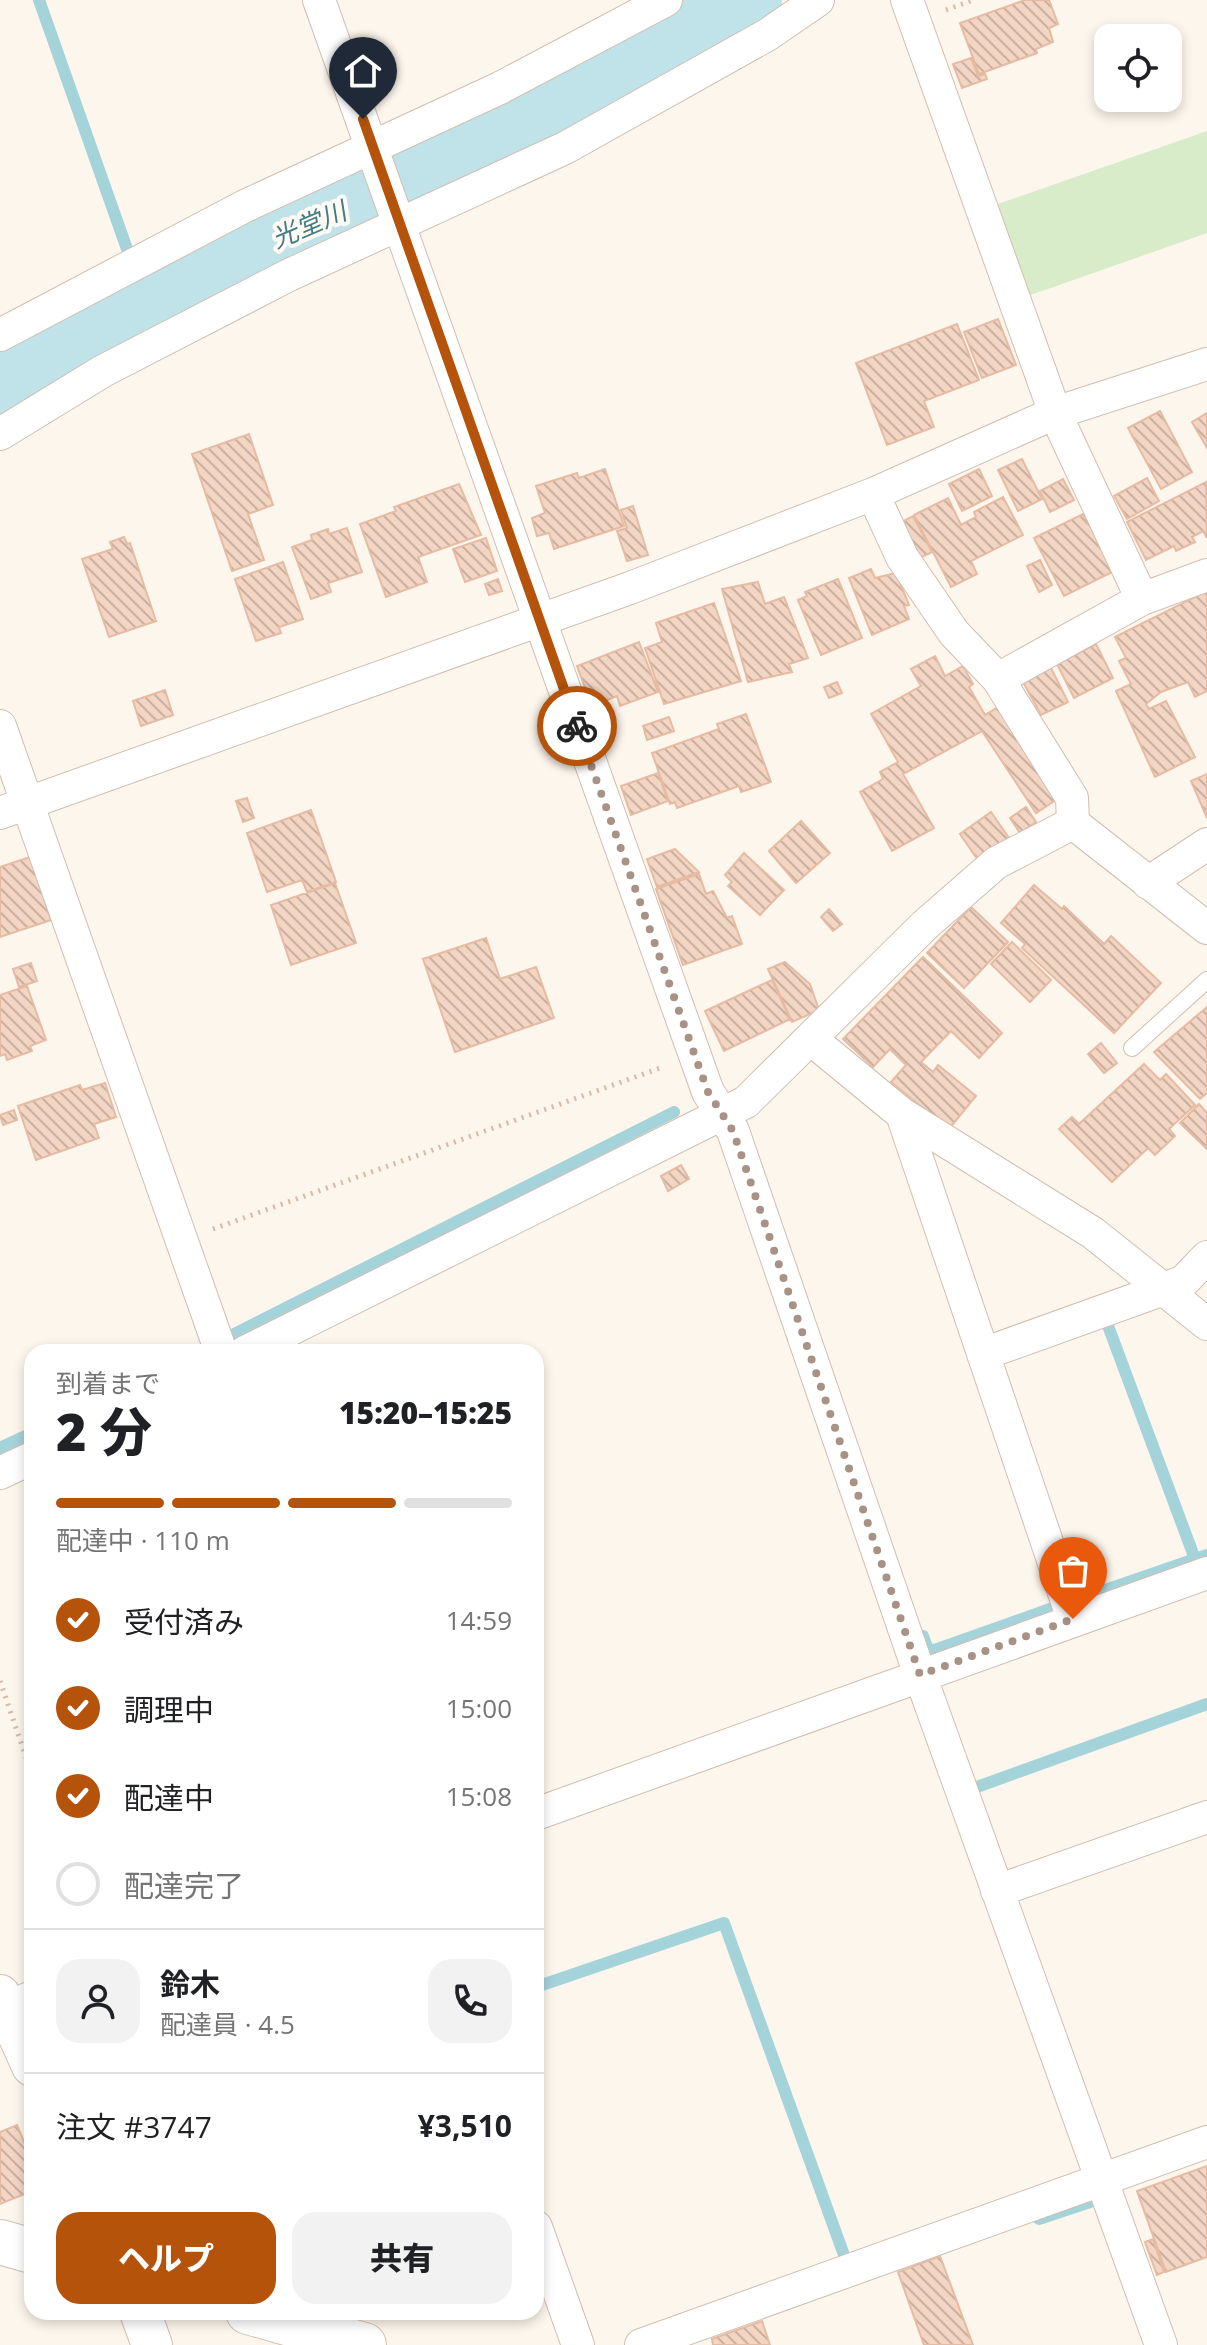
<!DOCTYPE html>
<html lang="ja">
<meta charset="utf-8">
<style>
:root{--surface:#fff;--page:#f2f2f2;--text:#202124;--muted:#757577;--line:#e0e0e0;--accent:#b45309}
body{margin:0;font-family:"Open Sans","Noto Sans JP",sans-serif;background:var(--page);color:var(--text);height:100vh;display:flex;flex-direction:column;font-size:30px;white-space:nowrap}
*{box-sizing:border-box;margin:0}
p{font-size:26px;color:var(--muted)}
.icon{flex:none;width:44px;height:44px;fill:none;stroke:currentColor;stroke-width:2;stroke-linecap:round;stroke-linejoin:round}
.map{position:relative;flex:1;overflow:hidden}
.panel{position:absolute;left:24px;top:1344px;width:520px;height:976px;display:flex;flex-direction:column;background:var(--surface);border-radius:24px;box-shadow:0 4px 12px #0003}
.panel>*{flex:none}
.buttons{position:absolute;left:1094px;top:24px;display:grid;gap:16px}
.buttons a{display:grid;place-items:center;width:88px;height:88px;border-radius:16px;background:var(--surface);box-shadow:0 4px 12px #0003;font-size:40px}
.pin{position:absolute;display:grid;place-items:center;width:68px;height:68px;color:#fff;margin:-82px -34px;border-radius:50% 50% 50% 0;rotate:-45deg;box-shadow:0 0 8px #0007}
.pin .icon{rotate:45deg}
.courier{position:absolute;display:grid;place-items:center;width:80px;height:80px;margin:-40px;border:6px solid #b45309;border-radius:50%;background:#fff;color:#222;box-shadow:0 2px 10px #0007}
.summary em{font-style:normal;font-weight:800}
.summary div{display:flex;flex-direction:column-reverse}
.summary{display:flex;align-items:center;justify-content:space-between;height:136px;padding:0 32px}
h1{font-size:52px;font-weight:800;line-height:60px}
.bar{display:grid;grid-template-columns:repeat(4,1fr);gap:12px 8px;align-content:center;height:96px;padding:0 32px}
.bar i{height:10px;border-radius:6px;background:var(--line)}
.bar .current{background:var(--accent)}
.bar p{grid-column:span 4}
.line{display:flex;align-items:center;gap:20px;padding:0 32px;border-top:2px solid var(--line)}
.line div{flex:1}
.round{display:grid;place-items:center;flex:none;width:84px;height:84px;border-radius:24px;background:var(--page)}
ol{padding:0 32px;list-style:none}
li{display:flex;align-items:center;gap:24px;height:88px}
li p{margin-inline-start:auto}
li .icon{padding:8px;border-radius:50%;background:var(--accent);color:#fff;stroke-width:4}
li:last-child{color:var(--muted)}
li i{width:44px;height:44px;border:4px solid var(--line);border-radius:50%}
.button{display:flex;gap:16px;margin-top:auto;padding:16px 32px}
.button a{flex:1;height:92px;border-radius:24px;background:var(--accent);color:#fff;font-size:32px;font-weight:800;line-height:92px;text-align:center}
.button a+a{background:var(--page);color:var(--text)}
.map>svg:first-child{display:block}
.green{fill:#d8ecc9}
.lines{fill:none;stroke-linecap:round;stroke-linejoin:round}
.stream{stroke:#a5d3da;stroke-width:12}
.river{stroke:#bfe3e8;stroke-width:70}
.building{fill:url(#building-back-hatch);stroke:#e6bba3;stroke-width:2}
.service-casing{stroke:#d1beb0;stroke-width:18}
.minor-casing{stroke:#d1beb0;stroke-width:34}
.tertiary-casing{stroke:#d1beb0;stroke-width:42}
.secondary-casing{stroke:#d6c0b0;stroke-width:46}
.path{stroke:#d9b8a5;stroke-width:5;stroke-dasharray:2 6;stroke-linecap:butt}
.service{stroke:#fff;stroke-width:16}
.minor{stroke:#fff;stroke-width:32}
.tertiary{stroke:#fff;stroke-width:40}
.secondary{stroke:#fff;stroke-width:44}
.done{stroke:#a89285;stroke-width:8;stroke-dasharray:0 14.4}
.route{stroke:#b45309;stroke-width:10}
.labels{text-anchor:middle;stroke-width:8;stroke-linejoin:round;paint-order:stroke}
.water-label{font-size:26px;font-style:italic;fill:#437c86;stroke:#fffaf3}
</style>
<div class="map">
<svg width="1207" height="2345" viewBox="0 0 1207 2345">
<defs>
<pattern id="building-back-hatch" width="6" height="6" patternUnits="userSpaceOnUse" patternTransform="scale(2)"><rect width="6" height="6" fill="#f3d5c3"/><path d="M-1 5l2 2M0 0l6 6M5-1l2 2" fill="none" stroke="#cab0a1"/></pattern>
</defs>
<rect width="100%" height="100%" fill="#fdf6ec"/>
<path class="green" d="M1207 131V233L1028 296 995 205Z"/>
<g class="lines">
<path class="stream" d="M39 0 127 249
M1107 1323 1195 1559
M232 1335 674 1112
M0 1448 32 1433
M1088 1596 1207 1555
M923 1636 929 1652 1050 1609
M974 1788 1207 1704
M536 1987 724 1923 844 2255
M1039 2219 1093 2201"/>
<path class="river" d="M0 387 218 264 418 178 563 108 700 31 747 0"/>
</g>
<path class="building" d="M1025 0H1049L1058 24 1049 28 1053 42 1036 49 1037 53 979 74 960 23Z
M971 58 978 76 985 74 987 79 962 88 953 64Z
M998 319 1016 365 982 378 964 332Z
M957 324 979 380 924 401 934 427 887 445 856 363Z
M1160 411 1192 472 1161 489 1128 428Z
M1207 413V448L1192 422Z
M249 434 273 505 248 514 264 560 232 571 192 454Z
M1022 459 1042 499 1018 511 998 470Z
M605 469 624 526 554 549 549 533 537 536 532 518 545 513 536 486 577 473 579 478Z
M979 469 992 496 962 511 949 484Z
M1147 478 1159 501 1127 519 1114 496Z
M1063 479 1074 500 1050 512 1040 491Z
M1206 482 1207 538 1203 531 1192 537 1195 542 1176 551 1174 546 1146 560 1127 522Z
M459 484 481 535 418 557 427 582 386 597 360 524 396 511 394 507Z
M1003 497 1023 535 971 561 977 574 951 587 914 515 948 498 961 525 976 517 974 512Z
M633 506 648 555 627 561 617 531 627 528 621 510Z
M1083 514 1089 525 1094 523 1118 569 1064 596 1034 538Z
M913 516 932 552 918 559 900 523Z
M347 528 362 572 328 583 331 592 311 599 292 547 312 540 311 535 328 529 329 534Z
M124 537 127 544 130 543 156 621 109 637 82 559 113 549 110 542Z
M486 538 497 571 465 582 453 549Z
M1040 560 1052 585 1039 592 1027 566Z
M283 562 303 619 279 627 281 633 256 641 235 579Z
M871 569 875 578 896 573 909 605 904 606 909 619 872 635 849 578Z
M498 579 502 591 489 595 485 584Z
M838 579 862 638 821 655 798 600 807 596 805 592Z
M758 582 765 604 784 597 808 658 789 664 792 672 748 682 722 589Z
M1207 591V691L1195 697 1188 682 1161 692 1146 704 1149 709 1166 701 1195 757 1155 777 1116 691 1131 684 1119 661 1126 658 1115 637Z
M714 603 741 681 664 704 645 648 662 642 656 623Z
M639 642 658 692 620 706 617 696 592 706 577 666Z
M1096 644 1113 678 1074 698 1057 664Z
M935 656 945 676 963 666 973 684 969 687 985 715 1003 704 1059 798 1036 813 982 731 903 774 934 828 892 851 860 792 883 779 880 772 898 762 871 714 921 686 911 669Z
M1051 668 1068 702 1041 715 1023 682Z
M837 682 842 693 829 698 824 687Z
M165 690 173 715 141 726 133 701Z
M746 714 771 782 741 792 739 786 677 808 675 802 670 804 652 753 719 729 717 724Z
M669 717 674 731 647 740 643 726Z
M658 773 668 801 631 815 621 786Z
M1207 774V818L1191 781Z
M247 798 254 818 243 822 236 801Z
M1026 807 1036 822 1020 833 1010 818Z
M311 810 336 882 307 892 302 880 267 892 247 833Z
M991 812 1009 838 978 860 960 834Z
M801 821 830 853 796 883 769 851Z
M675 849 699 872 657 887 647 859Z
M744 853 784 890 760 915 728 886 732 882 725 875Z
M30 857 51 920 0 937V867Z
M699 874 706 894 713 891 727 918 732 916 742 944 683 965 656 889Z
M335 883 356 943 291 965 271 905Z
M1034 885 1062 909 1064 906 1104 944 1111 936 1161 983 1114 1033 1022 948 1025 944 1001 923Z
M971 907 1008 942 964 988 927 953Z
M829 909 842 924 833 931 821 917Z
M486 938 500 979 536 967 554 1018 455 1052 423 959Z
M1012 942 1051 980 1030 1002 991 964Z
M923 957 1002 1033 979 1058 951 1031 921 1062 933 1072 938 1065 976 1096 949 1129 891 1082 906 1065 890 1049 873 1067 843 1039Z
M785 962 810 984 819 1010 792 1022 768 969Z
M31 963 37 981 19 987 13 969Z
M772 980 790 1019 724 1051 705 1011Z
M27 986 46 1040 30 1046 32 1051 7 1060 5 1054 0 1056V995Z
M1207 1007V1093L1200 1099 1154 1052Z
M1101 1043 1117 1063 1104 1073 1088 1054Z
M1144 1064 1160 1080 1166 1074 1195 1105 1169 1129 1175 1136 1155 1155 1148 1148 1112 1182 1059 1129 1072 1117 1079 1124Z
M105 1083 116 1117 94 1124 99 1138 36 1160 18 1106 80 1085 82 1090Z
M1199 1104 1207 1113V1149L1180 1123Z
M14 1110 17 1120 3 1125 0 1115Z
M681 1165 689 1179 668 1191 661 1176Z
M17 2125 32 2161V2191L0 2204V2132Z
M1207 2166V2257L1166 2272 1137 2191Z
M1153 2239 1164 2272 1157 2275 1145 2242Z
M940 2256 973 2345H924L898 2272Z
M762 2321 770 2345H713L712 2339Z"/>
<g class="lines">
<g class="service-casing">
<path id="service" d="M1132 1048 1207 980"/>
</g>
<g class="minor-casing">
<path id="minor" d="M319 0 708 1092 733 1131 920 1675 1161 2345
M907 0 1055 413 1142 599
M0 335 245 206 500 88 666 0
M0 434 103 371 289 275 565 148 767 35 818 0
M873 494 902 557 954 633 998 679 1072 798 1073 823 1207 928
M998 679 1142 599 1207 575
M0 726 221 1352
M0 813 630 588 873 494 1055 413 1207 364
M1148 883 1207 844
M812 1040 902 1114 1093 1233 1207 1324
M902 1114 1073 1619
M245 1352 746 1102 925 925 996 863 1073 823
M983 1354 1164 1289 1184 1281 1207 1257
M0 1473 32 1458
M536 1814 1207 1573
M997 1891 1207 1817
M0 2011 32 1997
M536 2227 578 2345
M641 2345 1207 2142"/>
</g>
<g class="tertiary-casing">
<path id="tertiary" d="M0 1995 32 2066
M140 2312 152 2345"/>
</g>
<g class="secondary-casing">
<path id="secondary" d="M0 2242 32 2251
M248 2312 364 2345"/>
</g>
<path class="path" d="M946 10 973 0
M213 1229 663 1067
M0 1681 32 1775"/>
<use href="#service" class="service"/>
<use href="#minor" class="minor"/>
<use href="#tertiary" class="tertiary"/>
<use href="#secondary" class="secondary"/>
</g>
<g class="lines">
<path class="done" d="M577 726 708 1092 733 1131 920 1675 1073 1619"/>
<path class="route" d="M363 119 577 726"/>
</g>
<g class="labels">
<g class="water-label">
<text transform="translate(309 225) rotate(-23)" y="9">光堂川</text>
</g>
</g>
</svg>
<div class="buttons">
<a><svg class="icon" aria-label="locate" viewBox="0 0 24 24"><circle cx="12" cy="12" r="6"/><path d="M12 2v4M12 18v4M2 12h4M18 12h4"/></svg></a>
</div>
<div class="pin" style="left:1073px;top:1619px;background:#ea580c"><svg class="icon" aria-label="bag" viewBox="0 0 24 24"><path d="M5 8h14l-1 12H6zM9 8a3 3 0 0 1 6 0"/></svg></div>
<div class="pin" style="left:363px;top:119px;background:#1f2937"><svg class="icon" aria-label="home" viewBox="0 0 24 24"><path d="M3 11l9-7 9 7M6 9v11h12V9"/></svg></div>
<div class="courier" style="left:577px;top:726px"><svg class="icon" aria-label="bike" viewBox="0 0 24 24"><circle cx="6" cy="16" r="4"/><circle cx="18" cy="16" r="4"/><path d="M6 16l4-8h5l3 8M10 8l3 8H6M13 5h3"/></svg></div>
<section class="panel">
<div class="summary"><div><h1>2 分</h1><p>到着まで</p></div><em>15:20–15:25</em></div>
<div class="bar"><i class="current"></i><i class="current"></i><i class="current"></i><i></i><p>配達中 · 110 m</p></div>
<ol>
<li><svg class="icon" aria-label="check" viewBox="0 0 24 24"><path d="M5 12l5 5 9-10"/></svg>受付済み<p>14:59</p></li>
<li><svg class="icon" aria-label="check" viewBox="0 0 24 24"><path d="M5 12l5 5 9-10"/></svg>調理中<p>15:00</p></li>
<li><svg class="icon" aria-label="check" viewBox="0 0 24 24"><path d="M5 12l5 5 9-10"/></svg>配達中<p>15:08</p></li>
<li><i></i>配達完了</li>
</ol>
<div class="line" style="height:144px"><a class="round"><svg class="icon" aria-label="person" viewBox="0 0 24 24"><circle cx="12" cy="8" r="4"/><path d="M4 21q1-7 8-7t8 7"/></svg></a><div><b>鈴木</b><p>配達員 · 4.5</p></div><a class="round"><svg class="icon" aria-label="phone" viewBox="0 0 24 24"><path d="M5 4h4l2 5-3 2q2 4 5 5l2-3 5 2v4C11 20 4 13 5 4z"/></svg></a></div>
<div class="line" style="height:104px"><div>注文 #3747</div><b>¥3,510</b></div>
<div class="button"><a>ヘルプ</a><a>共有</a></div>
</section>
</div>
